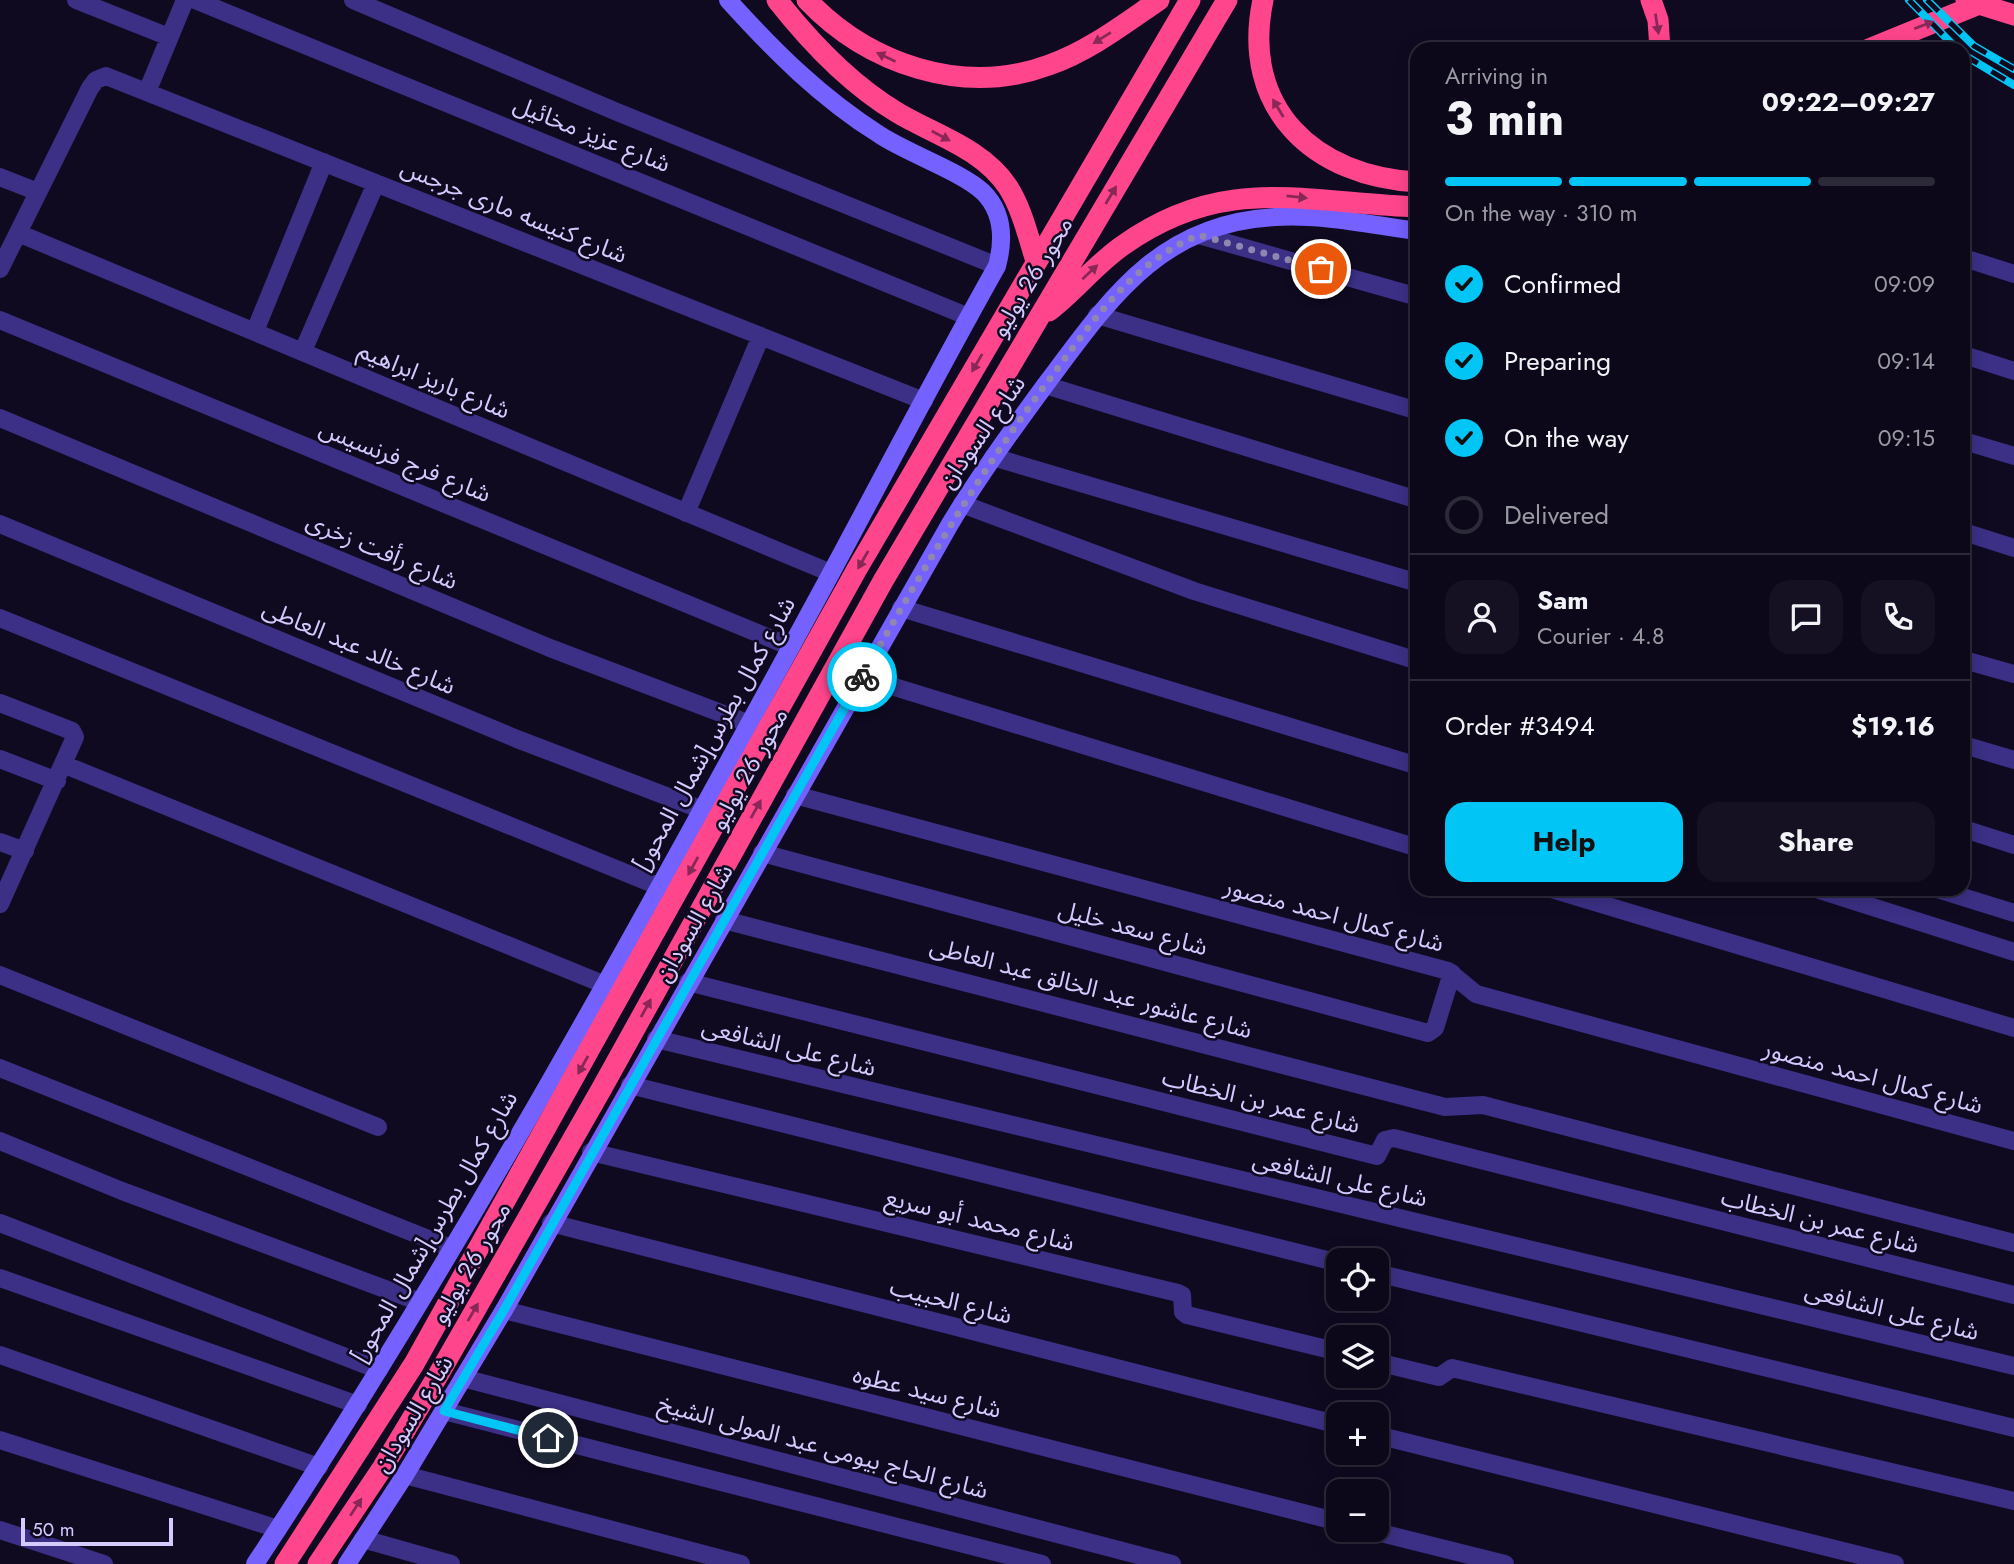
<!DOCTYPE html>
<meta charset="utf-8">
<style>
:root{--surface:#0c0819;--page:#151122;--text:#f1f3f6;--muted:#9a9aa2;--line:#2c2938;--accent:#00c5f5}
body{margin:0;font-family:Jost,"Noto Sans Arabic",sans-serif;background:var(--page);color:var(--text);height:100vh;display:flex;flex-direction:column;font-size:26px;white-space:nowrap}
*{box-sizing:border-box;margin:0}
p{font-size:23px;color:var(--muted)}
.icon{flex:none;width:38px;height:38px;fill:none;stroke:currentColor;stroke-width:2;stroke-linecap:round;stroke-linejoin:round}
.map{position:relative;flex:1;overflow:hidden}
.drawer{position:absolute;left:1410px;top:42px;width:560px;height:854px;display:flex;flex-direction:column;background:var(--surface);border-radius:21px;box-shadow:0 4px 18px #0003,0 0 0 2px var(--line)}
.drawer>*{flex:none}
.buttons{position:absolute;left:1326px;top:1248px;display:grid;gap:14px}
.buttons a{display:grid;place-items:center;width:63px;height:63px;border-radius:14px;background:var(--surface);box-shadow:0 4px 18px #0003,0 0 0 2px var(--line);font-size:35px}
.scale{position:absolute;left:21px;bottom:18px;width:152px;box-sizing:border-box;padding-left:7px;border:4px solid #d5caff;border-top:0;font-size:19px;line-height:24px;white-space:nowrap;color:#d5caff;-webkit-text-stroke:5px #100a21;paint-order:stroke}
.pin{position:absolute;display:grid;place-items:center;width:60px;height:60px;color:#fff;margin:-30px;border:4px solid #fff;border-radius:50%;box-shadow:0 2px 7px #0007}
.courier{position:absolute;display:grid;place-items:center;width:70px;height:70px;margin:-35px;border:5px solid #00c5f5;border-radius:50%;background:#fff;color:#222;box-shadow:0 2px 9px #0007}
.headline em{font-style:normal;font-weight:700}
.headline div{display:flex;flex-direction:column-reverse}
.headline{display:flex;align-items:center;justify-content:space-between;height:119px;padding:0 35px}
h1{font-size:46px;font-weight:700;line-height:52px}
.bar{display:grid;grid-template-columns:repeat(4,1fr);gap:10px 7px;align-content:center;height:84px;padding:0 35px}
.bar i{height:9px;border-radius:5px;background:var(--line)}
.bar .current{background:var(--accent)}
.bar p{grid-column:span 4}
.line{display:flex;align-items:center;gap:18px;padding:0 35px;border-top:2px solid var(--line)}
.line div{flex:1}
.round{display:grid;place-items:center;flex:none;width:74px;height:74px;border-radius:21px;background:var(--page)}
ol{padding:0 35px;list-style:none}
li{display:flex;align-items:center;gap:21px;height:77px}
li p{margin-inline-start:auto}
li .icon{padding:7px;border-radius:50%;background:var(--accent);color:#111;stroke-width:4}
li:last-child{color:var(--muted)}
li i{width:38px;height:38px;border:4px solid var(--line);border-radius:50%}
.primary-button{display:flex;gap:14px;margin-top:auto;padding:14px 35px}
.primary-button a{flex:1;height:80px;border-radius:21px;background:var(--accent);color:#111;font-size:28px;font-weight:700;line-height:80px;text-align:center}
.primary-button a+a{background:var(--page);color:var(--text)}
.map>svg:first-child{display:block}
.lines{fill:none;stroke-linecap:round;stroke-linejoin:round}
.street{stroke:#3b3085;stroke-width:18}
.secondary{stroke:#7461ff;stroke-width:18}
.highway{stroke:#ff458c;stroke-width:21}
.rail-casing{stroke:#00c5f5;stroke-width:8}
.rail{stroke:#100a21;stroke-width:5;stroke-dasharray:16;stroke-linecap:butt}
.oneway{fill:#882856}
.done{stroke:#9087b1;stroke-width:7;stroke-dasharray:0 12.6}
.route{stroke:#00c5f5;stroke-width:9}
.labels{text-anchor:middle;stroke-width:5;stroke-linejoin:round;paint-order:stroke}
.street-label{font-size:24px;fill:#d5caff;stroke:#100a21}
</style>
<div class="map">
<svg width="2014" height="1564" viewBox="0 0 2014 1564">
<rect width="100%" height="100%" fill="#100a21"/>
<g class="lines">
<path class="street" d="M76 0 169 37
M195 0 969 317
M353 0 617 112 997 266
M147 92 185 0
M0 177 38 192
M18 233 831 573
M1199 235 1418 297
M1964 258 2014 274
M0 269 90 88 96 80 106 76 924 401
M1097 315 1418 411
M0 320 791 647
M255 331 324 162
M303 351 376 183
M1964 355 2014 371
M1045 385 1418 500
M0 418 550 648 747 723
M1964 441 2014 456
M993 457 1418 583
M962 504 1194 591 1418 661
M686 513 761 336
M0 524 517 739 700 809
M1964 532 2014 548
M901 608 1418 766
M0 618 658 886
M1964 660 2014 674
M862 677 1418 848
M0 703 72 731 75 737 0 904
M1964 745 2014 760
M0 759 57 781
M65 765 603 984
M795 795 1448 971 1476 994 2014 1141
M1964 829 2014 845
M0 842 25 851
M762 853 1428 1033 1435 1028 1452 973
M1551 889 2014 1028
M1816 889 2014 952
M1937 889 2014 913
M724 920 1445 1107 1483 1105 2014 1243
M0 975 378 1127
M688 982 1377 1156 1385 1140 1394 1138 2014 1295
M656 1039 2014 1366
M0 1068 451 1248
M630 1085 1339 1263
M0 1141 122 1191 420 1302
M591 1152 1178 1293 1182 1295 1183 1312 1187 1315 1339 1352
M0 1223 379 1370
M551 1223 1339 1425
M1377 1273 2014 1428
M0 1278 358 1405
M504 1310 1339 1522
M0 1355 319 1467
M1377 1362 1439 1377 1452 1368 2014 1501
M463 1378 1172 1564
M444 1411 1042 1564
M1377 1435 1895 1564
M0 1440 278 1529
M405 1475 741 1564
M0 1530 104 1564
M1369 1530 1505 1564
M363 1539 451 1564"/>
<path class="secondary" d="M255 1564C464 1247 648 911 829 577 885 473 939 369 997 266 1004 240 1004 213 983 192 962 172 907 153 880 135 821 98 774 51 728 0
M347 1564 405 1475 504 1310 950 524C980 474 1014 427 1049 380 1111 297 1161 223 1275 217 1322 214 1371 225 1418 231"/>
<path class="highway" d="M777 0C810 42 851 85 898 113 935 135 982 148 1008 187 1022 209 1028 236 1036 261
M807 0C868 64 963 97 1049 65 1089 51 1124 24 1159 0
M1263 0C1240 108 1314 177 1418 182
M1651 0 1658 20 1660 49
M1966 0 2014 15
M1869 49 1979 4
M1049 311C1075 291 1095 265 1122 246 1224 173 1304 203 1418 207
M285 1564 414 1364 857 569 1190 0
M318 1564 383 1467 437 1377 602 1088 883 581 1227 0"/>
<g class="rail-casing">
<path id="rail" d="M1909 0 1957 49
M1927 0 1974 46 2014 69
M1964 55 2014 85"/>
</g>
<use href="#rail" class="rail"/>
</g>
<defs><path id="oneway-solid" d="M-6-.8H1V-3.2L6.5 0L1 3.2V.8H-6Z" transform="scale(1.75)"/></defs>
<g class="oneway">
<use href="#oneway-solid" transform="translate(1657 24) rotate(81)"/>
<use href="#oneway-solid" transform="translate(1924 25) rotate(-21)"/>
<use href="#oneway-solid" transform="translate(1102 38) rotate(148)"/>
<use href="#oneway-solid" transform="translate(886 57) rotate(-155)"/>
<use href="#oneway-solid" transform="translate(1278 108) rotate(-121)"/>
<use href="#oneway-solid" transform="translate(941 136) rotate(28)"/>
<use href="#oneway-solid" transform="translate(1111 195) rotate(-59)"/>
<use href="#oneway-solid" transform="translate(1297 197) rotate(6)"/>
<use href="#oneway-solid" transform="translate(1090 272) rotate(-43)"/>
<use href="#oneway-solid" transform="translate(977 363) rotate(120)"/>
<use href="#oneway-solid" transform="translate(863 560) rotate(120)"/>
<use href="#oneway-solid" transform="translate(756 809) rotate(-61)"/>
<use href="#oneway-solid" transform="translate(693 866) rotate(119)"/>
<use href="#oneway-solid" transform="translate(646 1008) rotate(-61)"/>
<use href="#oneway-solid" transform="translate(583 1065) rotate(119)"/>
<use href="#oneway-solid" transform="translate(473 1312) rotate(-60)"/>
<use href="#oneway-solid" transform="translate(356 1507) rotate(-57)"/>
</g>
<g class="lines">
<path class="done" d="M862 677C921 573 980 471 1052 376 1094 319 1132 263 1199 235L1321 269"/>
<path class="route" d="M548 1438 444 1411 504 1310 862 677"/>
</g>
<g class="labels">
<g class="street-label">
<text transform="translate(592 134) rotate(22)" y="8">شارع عزيز مخائيل</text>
<text transform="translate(514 211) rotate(22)" y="8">شارع كنيسه مارى جرجس</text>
<text transform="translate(1032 277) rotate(-59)" y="8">محور 26 يوليو</text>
<text transform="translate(434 380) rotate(23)" y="8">شارع باريز ابراهيم</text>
<text transform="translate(982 432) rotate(-55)" y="8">شارع السودان</text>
<text transform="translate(405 461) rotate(22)" y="8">شارع فرج فرنسيس</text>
<text transform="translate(382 551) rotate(23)" y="8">شارع رأفت زخرى</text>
<text transform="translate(359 647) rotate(23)" y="8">شارع خالد عبد العاطى</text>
<text transform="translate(714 734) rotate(-61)" y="8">شارع كمال بطرس[شمال المحور]</text>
<text transform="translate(749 769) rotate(-61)" y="8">محور 26 يوليو</text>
<text transform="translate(1334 915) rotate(15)" y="8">شارع كمال احمد منصور</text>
<text transform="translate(694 923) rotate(-60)" y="8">شارع السودان</text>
<text transform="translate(1133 928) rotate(15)" y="8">شارع سعد خليل</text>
<text transform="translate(1091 988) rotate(15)" y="8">شارع عاشور عبد الخالق عبد العاطى</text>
<text transform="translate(789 1047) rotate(14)" y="8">شارع على الشافعى</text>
<text transform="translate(1873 1077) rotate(15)" y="8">شارع كمال احمد منصور</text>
<text transform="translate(1261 1101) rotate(14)" y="8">شارع عمر بن الخطاب</text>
<text transform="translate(1340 1179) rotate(13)" y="8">شارع على الشافعى</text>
<text transform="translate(980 1220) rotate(14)" y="8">شارع محمد أبو سريع</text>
<text transform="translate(1820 1221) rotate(14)" y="8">شارع عمر بن الخطاب</text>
<text transform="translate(434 1227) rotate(-60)" y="8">شارع كمال بطرس[شمال المحور]</text>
<text transform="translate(471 1263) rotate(-60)" y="8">محور 26 يوليو</text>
<text transform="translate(951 1301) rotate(14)" y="8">شارع الحبيب</text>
<text transform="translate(1892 1311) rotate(14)" y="8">شارع على الشافعى</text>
<text transform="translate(927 1392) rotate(14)" y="8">شارع سيد عطوه</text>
<text transform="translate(413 1414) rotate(-59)" y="8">شارع السودان</text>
<text transform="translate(823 1447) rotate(15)" y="8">شارع الحاج بيومى عبد المولى الشيخ</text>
</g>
</g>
</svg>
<div class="buttons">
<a><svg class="icon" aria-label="locate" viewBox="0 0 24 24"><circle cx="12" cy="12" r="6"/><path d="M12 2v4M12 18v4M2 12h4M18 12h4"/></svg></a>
<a><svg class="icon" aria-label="layers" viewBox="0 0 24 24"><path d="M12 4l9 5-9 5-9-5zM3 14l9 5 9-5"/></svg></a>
<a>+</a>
<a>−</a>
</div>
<div class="scale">50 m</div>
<div class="pin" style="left:1321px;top:269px;background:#ea580c"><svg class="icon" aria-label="bag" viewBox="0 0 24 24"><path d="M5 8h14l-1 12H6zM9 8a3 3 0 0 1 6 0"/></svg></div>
<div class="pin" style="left:548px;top:1438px;background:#1f2937"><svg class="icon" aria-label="home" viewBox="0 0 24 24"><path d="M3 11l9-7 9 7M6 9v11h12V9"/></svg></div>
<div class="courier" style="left:862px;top:677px"><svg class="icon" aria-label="bike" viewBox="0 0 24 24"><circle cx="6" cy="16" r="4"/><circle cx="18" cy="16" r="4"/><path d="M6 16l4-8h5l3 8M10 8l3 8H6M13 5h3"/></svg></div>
<section class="drawer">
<div class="headline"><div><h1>3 min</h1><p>Arriving in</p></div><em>09:22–09:27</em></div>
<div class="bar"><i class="current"></i><i class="current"></i><i class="current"></i><i></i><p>On the way · 310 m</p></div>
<ol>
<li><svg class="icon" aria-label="check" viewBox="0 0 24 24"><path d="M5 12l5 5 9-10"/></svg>Confirmed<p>09:09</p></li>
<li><svg class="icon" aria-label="check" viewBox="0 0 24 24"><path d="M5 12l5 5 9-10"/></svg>Preparing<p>09:14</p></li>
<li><svg class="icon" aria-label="check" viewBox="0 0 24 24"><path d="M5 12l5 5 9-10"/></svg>On the way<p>09:15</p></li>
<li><i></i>Delivered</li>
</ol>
<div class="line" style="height:126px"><a class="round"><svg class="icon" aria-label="person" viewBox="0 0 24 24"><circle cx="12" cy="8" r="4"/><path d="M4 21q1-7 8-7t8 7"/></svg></a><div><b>Sam</b><p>Courier · 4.8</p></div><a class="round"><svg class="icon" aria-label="chat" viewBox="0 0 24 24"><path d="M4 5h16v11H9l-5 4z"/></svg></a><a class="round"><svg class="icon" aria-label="phone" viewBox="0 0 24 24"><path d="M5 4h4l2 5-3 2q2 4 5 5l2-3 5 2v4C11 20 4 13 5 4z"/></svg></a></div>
<div class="line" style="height:91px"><div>Order #3494</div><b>$19.16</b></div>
<div class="primary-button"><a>Help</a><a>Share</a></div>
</section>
</div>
